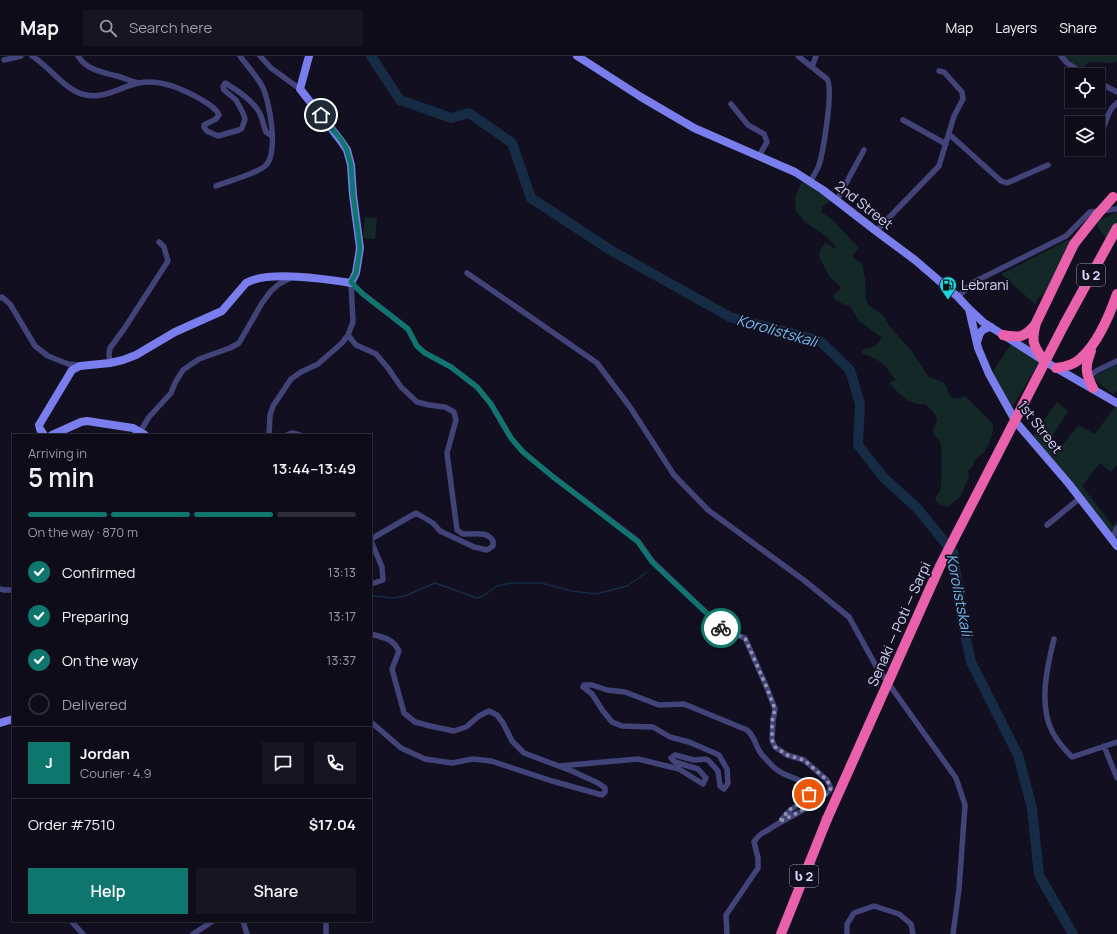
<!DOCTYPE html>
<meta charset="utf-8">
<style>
:root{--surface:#0e0c18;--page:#171521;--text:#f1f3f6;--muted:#9b9ba2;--line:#2e2c37;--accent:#0f766e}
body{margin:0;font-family:Manrope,"Noto Sans Georgian",sans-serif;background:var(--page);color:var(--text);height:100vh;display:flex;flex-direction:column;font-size:15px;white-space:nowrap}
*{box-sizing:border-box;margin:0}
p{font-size:13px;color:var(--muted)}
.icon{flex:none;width:22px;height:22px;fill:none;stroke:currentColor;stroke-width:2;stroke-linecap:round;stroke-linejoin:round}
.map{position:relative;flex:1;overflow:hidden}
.details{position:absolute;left:12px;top:378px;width:360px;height:488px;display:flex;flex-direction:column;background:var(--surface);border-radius:0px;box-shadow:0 1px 3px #0004,0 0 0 1px var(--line)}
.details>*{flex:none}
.buttons{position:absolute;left:1065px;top:12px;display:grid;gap:8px}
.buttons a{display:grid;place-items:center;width:40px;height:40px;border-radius:0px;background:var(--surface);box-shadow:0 1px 3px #0004,0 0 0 1px var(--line);font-size:20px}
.pin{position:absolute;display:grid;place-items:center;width:34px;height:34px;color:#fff;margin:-17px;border:2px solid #fff;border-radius:50%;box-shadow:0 1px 4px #0007}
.courier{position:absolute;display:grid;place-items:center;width:40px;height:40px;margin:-20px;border:3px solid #0f766e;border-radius:50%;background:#fff;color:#222;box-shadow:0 1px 5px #0007}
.headline em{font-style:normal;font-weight:600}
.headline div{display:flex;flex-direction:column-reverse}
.headline{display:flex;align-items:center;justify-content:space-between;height:68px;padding:0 16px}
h1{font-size:26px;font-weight:600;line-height:30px}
.bar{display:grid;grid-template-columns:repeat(4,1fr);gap:6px 4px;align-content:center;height:48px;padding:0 16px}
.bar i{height:5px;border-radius:3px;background:var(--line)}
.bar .active{background:var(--accent)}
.bar p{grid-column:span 4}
.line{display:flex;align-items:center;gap:10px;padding:0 16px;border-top:1px solid var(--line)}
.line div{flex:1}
.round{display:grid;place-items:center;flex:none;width:42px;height:42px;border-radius:0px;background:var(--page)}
ol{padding:0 16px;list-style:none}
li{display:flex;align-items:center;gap:12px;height:44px}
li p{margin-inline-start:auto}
li .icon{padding:4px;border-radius:50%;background:var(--accent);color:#fff;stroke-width:4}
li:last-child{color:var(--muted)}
li i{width:22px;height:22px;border:2px solid var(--line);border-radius:50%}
.action{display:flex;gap:8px;margin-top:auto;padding:8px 16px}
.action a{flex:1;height:46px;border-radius:0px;background:var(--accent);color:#fff;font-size:16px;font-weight:600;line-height:46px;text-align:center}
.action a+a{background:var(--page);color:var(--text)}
header{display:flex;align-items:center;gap:24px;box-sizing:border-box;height:56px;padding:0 20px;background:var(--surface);border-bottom:1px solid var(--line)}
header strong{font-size:19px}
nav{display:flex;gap:22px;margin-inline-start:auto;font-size:14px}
.search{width:280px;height:36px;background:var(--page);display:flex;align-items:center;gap:10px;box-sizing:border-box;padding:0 14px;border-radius:0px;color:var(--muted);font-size:15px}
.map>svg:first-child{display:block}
.green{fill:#142927}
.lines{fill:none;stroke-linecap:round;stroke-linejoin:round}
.stream{stroke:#162b44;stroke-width:1.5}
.river{stroke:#162b44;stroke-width:10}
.street{stroke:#424379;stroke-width:5.5}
.secondary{stroke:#7a7dec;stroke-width:8}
.highway{stroke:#e961aa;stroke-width:10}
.highway-bridge{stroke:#e961aa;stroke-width:10}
.done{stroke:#9391ad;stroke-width:4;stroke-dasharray:0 7.2}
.route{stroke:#0f766e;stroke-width:5}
.labels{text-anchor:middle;stroke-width:3.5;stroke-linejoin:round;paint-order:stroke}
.shield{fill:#121020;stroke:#9d9bb8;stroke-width:1}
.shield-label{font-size:13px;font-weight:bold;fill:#d8d6f9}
.street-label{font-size:14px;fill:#d8d6f9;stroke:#121020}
.poi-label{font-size:14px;fill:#d8d6f9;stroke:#121020;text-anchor:start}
.water-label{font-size:15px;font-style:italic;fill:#72baeb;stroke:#121020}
</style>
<header>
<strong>Map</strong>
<div class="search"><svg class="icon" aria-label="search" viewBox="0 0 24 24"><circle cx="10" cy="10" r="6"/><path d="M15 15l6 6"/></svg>Search here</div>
<nav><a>Map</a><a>Layers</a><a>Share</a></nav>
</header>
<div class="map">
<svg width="1117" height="878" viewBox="0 0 1117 878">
<rect width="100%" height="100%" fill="#121020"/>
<path class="green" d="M1064 0H1117V5L1111 7 1089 6 1081 14 1068 6Z
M803 126 833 143 822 151V157L832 163 857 190 858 193 852 200 862 208 865 222 866 244 868 249 883 259 889 270 910 293 929 321 943 326 947 331 948 338 952 342H959L965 340 993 368C993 378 990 388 984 396 982 398 979 400 977 402 972 407 975 410 968 415L969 421 960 441 948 451C943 450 937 449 935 442 937 440 939 437 940 435 942 431 942 392 941 388 940 383 933 380 933 375 933 372 936 369 937 366 938 360 930 352 925 348 907 348 902 340 890 328V326L896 324C884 307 882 305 862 297L863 294 875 290 882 282 858 264 850 250 844 249 833 242 834 238 839 235 840 232 839 229 830 221 820 203 819 197 825 186 835 193 837 192 827 181 804 165 796 155 795 142 801 127Z
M1117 156V183L1105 182 1097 169 1098 165Z
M365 161 377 162 375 183 363 182Z
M1080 178 1078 190 1060 229 1038 242 1036 249 1001 218Z
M1011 288 1039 306 1012 352 992 317Z
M1117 308V335L1113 338 1092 322Z
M1057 346 1068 355 1048 387 1056 398 1078 369 1095 378 1115 351 1117 352V409L1111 416 1100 407 1082 430 1113 470 1117 465V485L1033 380Z"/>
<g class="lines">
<path class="stream" d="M371 541 373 540 393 542 405 540 435 527 477 542 483 540 497 530 510 527H541L572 535 596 538 627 530 647 516"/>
<path class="river" d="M371 0 400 44 451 62 469 57 512 87 531 142 612 195 730 261 820 285 850 314 860 348 858 389 884 422 917 452 953 496 962 564 971 606 1018 699 1032 752 1039 819 1073 878"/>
<path class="street" d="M32 0C49 10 66 36 86 39 105 43 122 30 139 27 157 23 180 32 195 40 203 45 215 50 219 59L216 63 204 69V71L207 75 218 80 239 74 242 72 245 63 243 57 236 44 224 34 223 31 225 27C237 34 256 47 261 60 263 66 264 71 266 76L272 80
M78 0C87 14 101 16 117 20 124 22 131 25 138 27
M260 0 271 12 300 33
M798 0 827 23C834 33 823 96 819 109 817 115 813 120 810 126
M1061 0 1067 7 1086 19
M4 4 21 0
M812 11 816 0
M1098 26 1117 36
M731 48 748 69 764 78 767 86 759 100
M903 64 946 88
M949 78 1001 125 1007 127 1048 109
M1099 87C1103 76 1107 53 1117 47
M216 130C229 125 256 118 265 110 279 98 270 45 262 30 256 19 247 10 240 0
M837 144 864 94
M876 175 939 110 954 60 963 43 962 36 944 16 939 15
M467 217 597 307 630 351 674 419 708 454 805 525 849 561 876 610 956 722 965 749 959 833 953 878
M351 227 363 238 408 273 417 290 425 297 451 311 477 331 491 348 511 382 523 396 552 420 638 485 653 506 715 565 721 573 732 580 737 579 745 582 767 632 775 653 773 665 772 684 775 691 787 699 804 704 827 724 831 732C820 749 789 760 771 772 763 778 760 776 754 786L758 802V812L726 859 727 878
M958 241 972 227 1066 180 1090 156 1117 153
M0 242 2 241 10 248 35 290 48 300 68 308 80 309
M348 279 356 289 376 298 388 312 401 331 417 346 429 349 445 351 454 356 456 364 447 397 457 474 463 478C474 479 486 474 493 485V490L487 494 474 491 440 475 433 467 416 457 371 483
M110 307 109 298 110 292 124 273 168 205 164 191 159 186
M1088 321 1098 314 1117 305
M140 376 149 361 171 337 175 327 183 314 199 303 230 292 239 287 262 247 271 235 279 228 292 221
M269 379 270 359 273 350 291 323 301 316 318 308 342 287 348 279 353 266 351 227
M287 379 292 377 300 379
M1047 469 1080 442
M1112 483 1117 472
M371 485 382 511 383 524 371 528
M0 533 4 534H13
M371 578C385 582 392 582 399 595L392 613 404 657 415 666 430 670 454 675 466 671 479 660 489 655 497 659 503 667 512 685 524 697 572 715 598 727 605 732V736L602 739 552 725 491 705 473 703 452 707 425 703 401 692 371 666
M1054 583C1047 611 1038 650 1053 677 1058 686 1065 694 1072 701L1117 686
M1104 690 1117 722
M559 710 638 703 679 713 703 728 706 722 698 713 675 706 671 702 675 699 694 704 706 703 709 705 718 715 720 730 724 733 728 727 727 713 719 699 689 686 670 681 653 671 622 670 612 666 603 655 592 638 583 631 584 629H592L607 634 625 636 659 649 684 648 747 674C757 682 754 692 765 702 770 708 777 715 784 718 794 723 803 723 810 733 808 745 799 747 791 754 787 756 785 760 782 763
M71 865 83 878
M243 865 247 878
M326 865V878
M193 878 213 865
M847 878V868L854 857 874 850 899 858 911 868 913 878"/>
<path class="secondary" d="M577 0 641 41 694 72 795 116 823 134 876 175 915 204 958 241 969 253 983 266 1044 305 1117 347
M969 253 978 292 989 318 1016 366 1069 428 1117 490
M977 286C980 277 980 273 991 271
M44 379 40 373 39 369 72 314 80 310 110 307 123 304 136 299 175 276 222 255 246 227C268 214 326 223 351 227L356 217 360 192 353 139 351 109 347 94 341 85 300 33 309 0
M52 379 81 366 87 365 133 372 145 379
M0 667 13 663"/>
<path class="highway" d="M1065 267 1117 172
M1003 279C1019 282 1024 282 1035 269
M1091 295C1085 310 1085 317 1093 332
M1044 305C1033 289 1031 286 1036 267L1074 188 1097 159
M1056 312C1065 311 1074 309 1081 302 1097 288 1110 258 1117 238
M781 878 827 763"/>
<path class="highway-bridge" d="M1097 159 1113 141
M827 763 940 510 1065 267"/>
</g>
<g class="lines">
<path class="done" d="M721 572 732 580 737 579 745 582 767 632 775 653 772 665V684L775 691 787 699 804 704 827 724 831 732C820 748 796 757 779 766L789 754 805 744 809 738"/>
<path class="route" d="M321 59 342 85 347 94 351 109 353 139 360 192 356 217 351 226 363 238 408 273 417 290 425 297 451 311 477 331 491 348 511 382 523 396 552 420 638 486 652 506 715 565 721 572"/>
</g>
<defs>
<g id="fuel-pin" transform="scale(0.9)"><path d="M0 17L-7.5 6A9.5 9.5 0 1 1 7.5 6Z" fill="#1fd4dc" stroke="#121020"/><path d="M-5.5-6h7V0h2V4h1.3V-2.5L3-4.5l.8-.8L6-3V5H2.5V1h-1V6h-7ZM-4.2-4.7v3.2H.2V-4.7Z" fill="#111"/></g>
</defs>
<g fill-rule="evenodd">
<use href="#fuel-pin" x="948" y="229"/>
</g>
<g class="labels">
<g class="shield">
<rect x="1077" y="208" width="28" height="22" rx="3"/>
<rect x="790" y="809" width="28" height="22" rx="3"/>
</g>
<g class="shield-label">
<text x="1091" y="224">ს 2</text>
<text x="804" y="825">ს 2</text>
</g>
<g class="street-label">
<text transform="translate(864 149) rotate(38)" y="5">2nd Street</text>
<text transform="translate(1040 371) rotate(52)" y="5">1st Street</text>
<text transform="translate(899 568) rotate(-66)" y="5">Senaki — Poti — Sarpi</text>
</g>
<g class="poi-label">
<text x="961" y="234">Lebrani</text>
</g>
<g class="water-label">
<text transform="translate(777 275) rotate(16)" y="5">Korolistskali</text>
<text transform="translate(959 539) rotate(79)" y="5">Korolistskali</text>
</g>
</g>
</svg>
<div class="buttons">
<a><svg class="icon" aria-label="locate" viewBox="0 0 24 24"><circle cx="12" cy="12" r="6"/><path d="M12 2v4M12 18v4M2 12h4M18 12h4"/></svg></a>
<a><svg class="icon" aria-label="layers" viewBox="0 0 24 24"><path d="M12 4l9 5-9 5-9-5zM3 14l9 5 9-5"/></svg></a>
</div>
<div class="pin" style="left:809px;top:738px;background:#ea580c"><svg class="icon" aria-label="bag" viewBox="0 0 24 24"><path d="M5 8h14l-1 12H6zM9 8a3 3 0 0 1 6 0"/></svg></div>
<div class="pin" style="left:321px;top:59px;background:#1f2937"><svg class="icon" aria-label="home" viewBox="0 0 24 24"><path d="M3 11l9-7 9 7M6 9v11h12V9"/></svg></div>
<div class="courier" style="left:721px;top:572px"><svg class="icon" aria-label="bike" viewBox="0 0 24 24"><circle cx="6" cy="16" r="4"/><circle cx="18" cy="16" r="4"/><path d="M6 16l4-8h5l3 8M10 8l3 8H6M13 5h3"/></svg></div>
<section class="details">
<div class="headline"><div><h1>5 min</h1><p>Arriving in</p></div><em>13:44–13:49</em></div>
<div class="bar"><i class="active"></i><i class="active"></i><i class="active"></i><i></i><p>On the way · 870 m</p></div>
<ol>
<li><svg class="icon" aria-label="check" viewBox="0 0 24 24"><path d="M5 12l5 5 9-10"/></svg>Confirmed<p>13:13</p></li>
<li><svg class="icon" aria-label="check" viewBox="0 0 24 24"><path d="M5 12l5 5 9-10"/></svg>Preparing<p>13:17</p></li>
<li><svg class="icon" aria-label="check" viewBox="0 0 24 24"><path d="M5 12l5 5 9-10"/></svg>On the way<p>13:37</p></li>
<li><i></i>Delivered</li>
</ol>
<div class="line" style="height:72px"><b class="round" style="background:var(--accent);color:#fff">J</b><div><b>Jordan</b><p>Courier · 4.9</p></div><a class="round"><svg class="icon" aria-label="chat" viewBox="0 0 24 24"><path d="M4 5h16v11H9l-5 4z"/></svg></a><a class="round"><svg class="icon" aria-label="phone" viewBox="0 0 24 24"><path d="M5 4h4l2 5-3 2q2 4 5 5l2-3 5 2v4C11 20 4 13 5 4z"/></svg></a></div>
<div class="line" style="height:52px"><div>Order #7510</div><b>$17.04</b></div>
<div class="action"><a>Help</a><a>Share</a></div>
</section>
</div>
